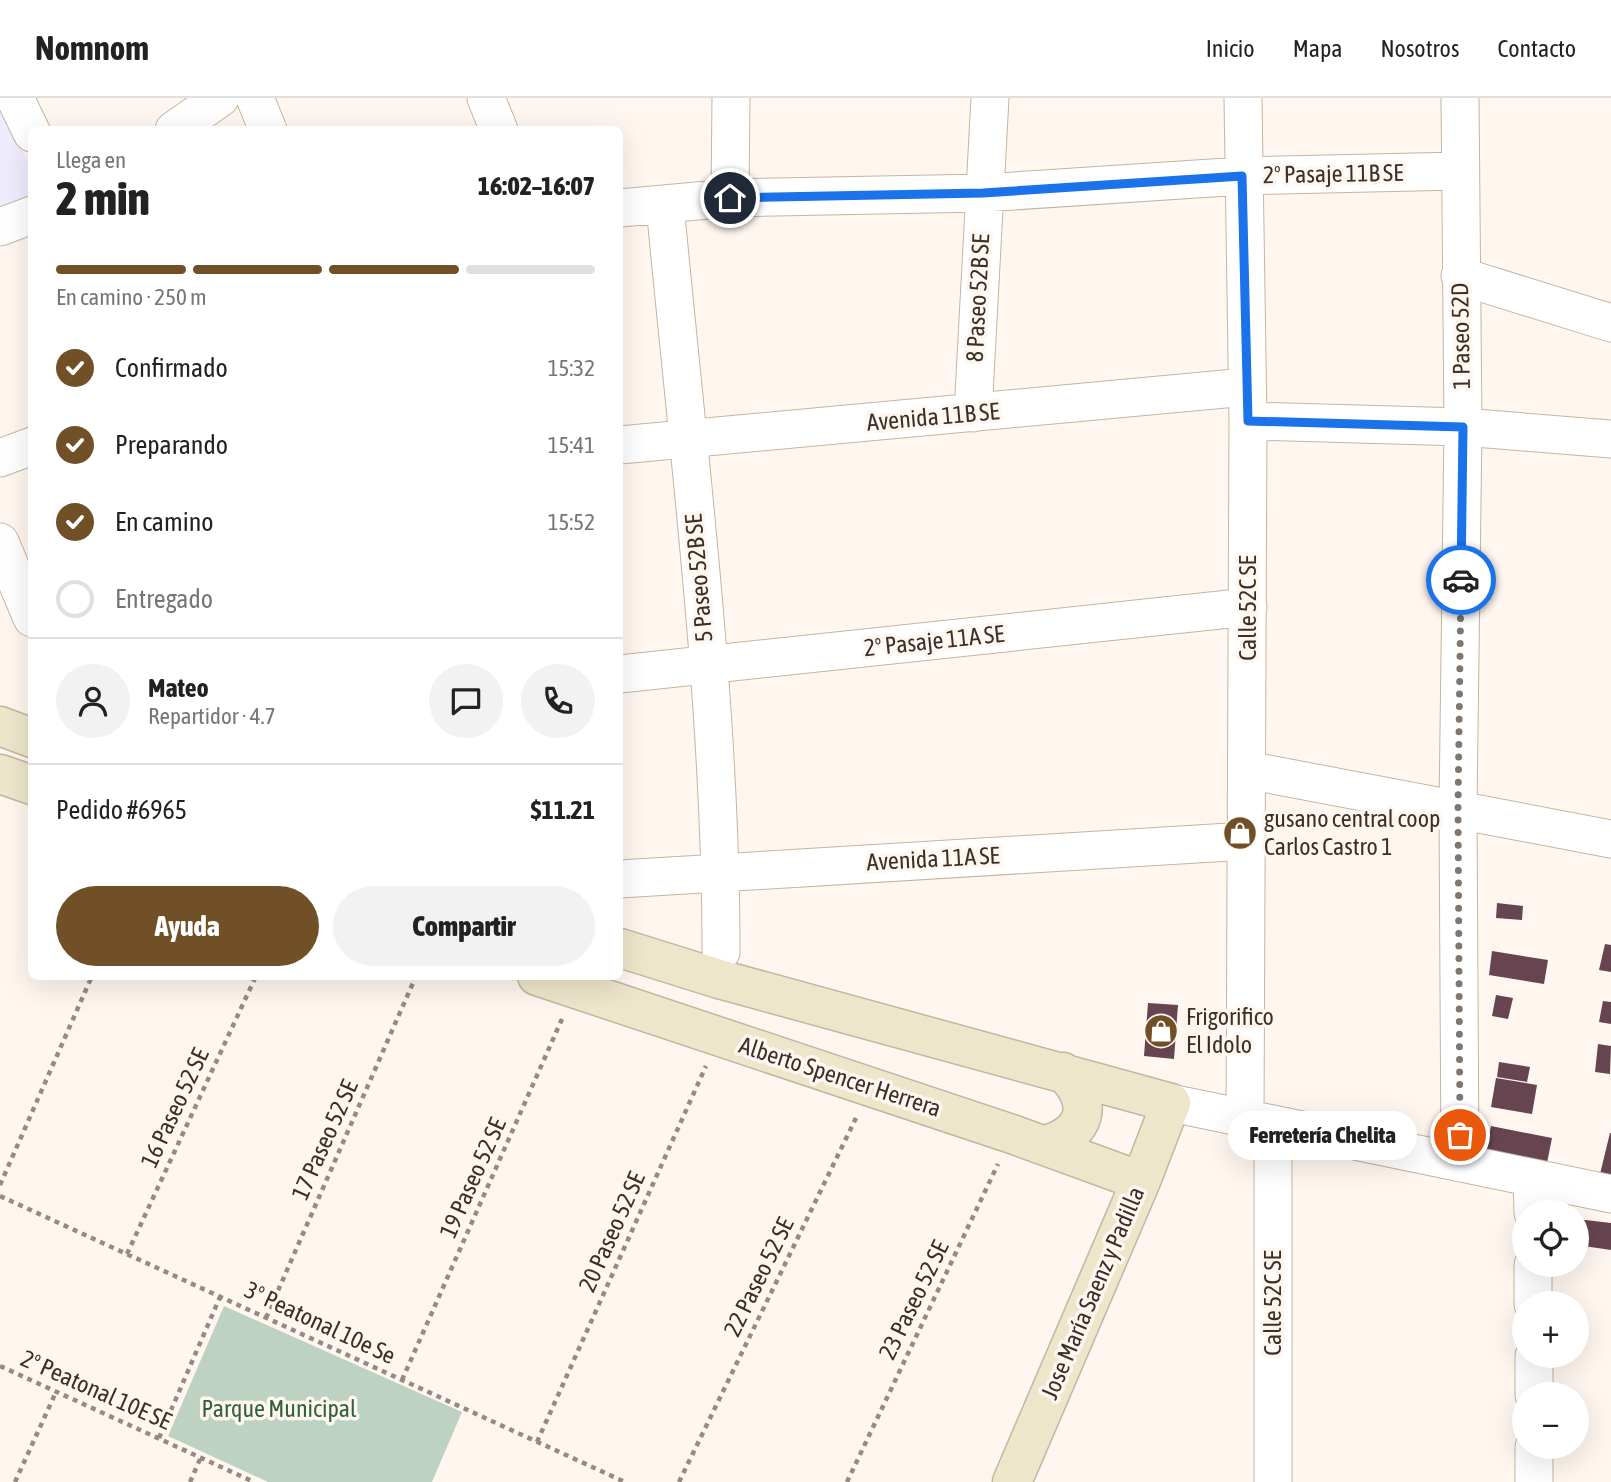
<!DOCTYPE html>
<html lang="es">
<meta charset="utf-8">
<style>
:root{--surface:#fff;--page:#f2f2f2;--text:#222;--muted:#767676;--line:#e0e0e0;--accent:#715027}
body{margin:0;font-family:"Asap Condensed",sans-serif;background:var(--page);color:var(--text);height:100vh;display:flex;flex-direction:column;font-size:26px;white-space:nowrap}
*{box-sizing:border-box;margin:0}
p{font-size:23px;color:var(--muted)}
.icon{flex:none;width:38px;height:38px;fill:none;stroke:currentColor;stroke-width:2;stroke-linecap:round;stroke-linejoin:round}
.map{position:relative;flex:1;overflow:hidden}
.details{position:absolute;left:28px;top:28px;width:595px;height:854px;display:flex;flex-direction:column;background:var(--surface);border-radius:10px;box-shadow:0 7px 28px #0002}
.details>*{flex:none}
.controls{position:absolute;left:1512px;top:1102px;display:grid;gap:14px}
.controls a{display:grid;place-items:center;width:77px;height:77px;border-radius:50%;background:var(--surface);box-shadow:0 7px 28px #0002;font-size:35px}
.pin{position:absolute;display:grid;place-items:center;width:60px;height:60px;color:#fff;margin:-30px;border:4px solid #fff;border-radius:50%;box-shadow:0 2px 7px #0007}
.courier{position:absolute;display:grid;place-items:center;width:70px;height:70px;margin:-35px;border:5px solid #1a73e8;border-radius:50%;background:#fff;color:#222;box-shadow:0 2px 9px #0007}
.bubble{position:absolute;height:49px;border-radius:24px;background:var(--surface);box-shadow:0 7px 28px #0002;font-size:23px;font-weight:800;line-height:49px;text-align:center}
.head em{font-style:normal;font-weight:800}
.head div{display:flex;flex-direction:column-reverse}
.head{display:flex;align-items:center;justify-content:space-between;height:119px;padding:0 28px}
h1{font-size:46px;font-weight:800;line-height:52px}
.bar{display:grid;grid-template-columns:repeat(4,1fr);gap:10px 7px;align-content:center;height:84px;padding:0 28px}
.bar i{height:9px;border-radius:5px;background:var(--line)}
.bar .selected{background:var(--accent)}
.bar p{grid-column:span 4}
.line{display:flex;align-items:center;gap:18px;padding:0 28px;border-top:2px solid var(--line)}
.line div{flex:1}
.round{display:grid;place-items:center;flex:none;width:74px;height:74px;border-radius:37px;background:var(--page)}
ol{padding:0 28px;list-style:none}
li{display:flex;align-items:center;gap:21px;height:77px}
li p{margin-inline-start:auto}
li .icon{padding:7px;border-radius:50%;background:var(--accent);color:#fff;stroke-width:4}
li:last-child{color:var(--muted)}
li i{width:38px;height:38px;border:4px solid var(--line);border-radius:50%}
.cta{display:flex;gap:14px;margin-top:auto;padding:14px 28px}
.cta a{flex:1;height:80px;border-radius:42px;background:var(--accent);color:#fff;font-size:28px;font-weight:800;line-height:80px;text-align:center}
.cta a+a{background:var(--page);color:var(--text)}
header{display:flex;align-items:center;gap:42px;box-sizing:border-box;height:98px;padding:0 35px;background:var(--surface);border-bottom:2px solid var(--line)}
header strong{font-size:33px}
nav{display:flex;gap:38px;margin-inline-start:auto;font-size:24px}
.map>svg:first-child{display:block}
.education{fill:#efecfd}
.green{fill:#bed2c3}
.building{fill:#664450}
.lines{fill:none;stroke-linecap:round;stroke-linejoin:round}
.street-casing{stroke:#c6b4a1;stroke-width:39}
.secondary-casing{stroke:#c6b4a1;stroke-width:41}
.path{stroke:#938c84;stroke-width:4.5;stroke-dasharray:5 5;stroke-linecap:butt}
.street{stroke:#fff;stroke-width:37}
.secondary{stroke:#ede6cb;stroke-width:38}
.done{stroke:#7e766f;stroke-width:7;stroke-dasharray:0 12.6}
.route{stroke:#1a73e8;stroke-width:9}
.labels{text-anchor:middle;stroke-width:7;stroke-linejoin:round;paint-order:stroke}
.street-label{font-size:24px;fill:#38312a;stroke:#fff7ef}
.poi-label{font-size:24px;fill:#38312a;stroke:#fff7ef;text-anchor:start}
.park-label{font-size:24px;fill:#2f623e;stroke:#fff7ef}
</style>
<header>
<strong>Nomnom</strong>
<nav><a>Inicio</a><a>Mapa</a><a>Nosotros</a><a>Contacto</a></nav>
</header>
<div class="map">
<svg width="1611" height="1384" viewBox="0 0 1611 1384">
<rect width="100%" height="100%" fill="#fff7ef"/>
<path class="education" d="M0 4 32 74 31 100 0 112Z"/>
<path class="green" d="M224 1208 462 1314 432 1384H268L168 1338Z"/>
<path class="building" d="M1497 805 1523 808 1522 822 1496 820Z
M1605 846 1611 847V874L1599 872Z
M1492 853 1548 862 1544 886 1489 877Z
M1496 897 1513 900 1508 921 1492 918Z
M1603 903 1611 904V926L1599 924Z
M1148 905 1178 907 1174 961 1144 958Z
M1598 946 1611 948 1610 976 1595 974Z
M1499 964 1530 969 1527 984 1497 979Z
M1496 980 1537 987 1532 1016 1491 1009Z
M1491 1028 1552 1040 1546 1070 1485 1057Z
M1610 1035H1611V1079L1600 1076Z
M1577 1121 1611 1125V1152L1577 1147Z"/>
<g class="lines">
<g class="street-casing">
<path id="street" d="M15 0 32 35
M255 0 268 32
M486 0 499 32
M1243 0 1248 323 1245 1020
M174 32 220 0
M730 100 731 0
M665 107C688 353 721 608 721 854
M620 110 730 100 983 95 1242 78 1460 73
M0 129 32 117
M1460 178 1611 225
M973 315 990 0
M1248 323 1463 329 1611 341
M620 347 1246 289
M0 360 32 348
M0 444 32 520
M620 576 1248 509
M1247 672 1611 741
M620 781 1246 743
M1171 1005 1611 1096
M1460 1065 1458 710 1463 329 1460 0
M1532 1080 1533 1115
M1533 1167V1206
M1534 1258V1297
M1534 1349V1384
M1273 1384V1026"/>
</g>
<g class="secondary-casing">
<path id="secondary" d="M0 628 32 640
M0 676 32 687
M620 850 719 881 1171 1005 1141 1083 1012 1384
M537 878 1012 1036 1141 1083
M1045 1047C1087 1036 1095 1004 1063 974"/>
</g>
<path class="path" d="M0 1087 92 878
M0 1098 625 1384
M127 1156 256 878
M266 1220 416 878
M0 1268 254 1384
M402 1282 562 921
M159 1340 220 1199
M537 1344 706 968
M15 1384 56 1294
M190 1384 201 1359
M679 1384 856 1020
M847 1384 998 1066"/>
<use href="#street" class="street"/>
<use href="#secondary" class="secondary"/>
</g>
<g class="lines">
<path class="done" d="M1460 1037 1458 710 1461 482"/>
<path class="route" d="M730 100 983 95 1242 78 1248 323 1463 329 1461 482"/>
</g>
<defs>
<g id="shop-disc" transform="scale(1.75)"><circle r="9.5" fill="#715027" stroke="#fff7ef"/><path d="M-5-2.5h2.3a2.7 3.5 0 0 1 5.4 0H5L5.5 6h-11ZM-1.5-2.5h3a1.5 2.3 0 0 0-3 0Z" fill="#fff"/></g>
</defs>
<g fill-rule="evenodd">
<use href="#shop-disc" x="1240" y="735"/>
<use href="#shop-disc" x="1161" y="933"/>
</g>
<g class="labels">
<g class="street-label">
<text transform="translate(1333 76) rotate(-1)" y="8">2° Pasaje 11B SE</text>
<text transform="translate(978 200) rotate(-87)" y="8">8 Paseo 52B SE</text>
<text transform="translate(1461 238) rotate(-91)" y="8">1 Paseo 52D</text>
<text transform="translate(933 319) rotate(-5)" y="8">Avenida 11B SE</text>
<text transform="translate(699 480) rotate(-95)" y="8">5 Paseo 52B SE</text>
<text transform="translate(1248 510) rotate(-90)" y="8">Calle 52C SE</text>
<text transform="translate(934 543) rotate(-6)" y="8">2° Pasaje 11A SE</text>
<text transform="translate(933 761) rotate(-3)" y="8">Avenida 11A SE</text>
<text transform="translate(840 979) rotate(18)" y="8">Alberto Spencer Herrera</text>
<text transform="translate(175 1010) rotate(-65)" y="8">16 Paseo 52 SE</text>
<text transform="translate(325 1042) rotate(-66)" y="8">17 Paseo 52 SE</text>
<text transform="translate(473 1080) rotate(-66)" y="8">19 Paseo 52 SE</text>
<text transform="translate(612 1134) rotate(-66)" y="8">20 Paseo 52 SE</text>
<text transform="translate(759 1179) rotate(-64)" y="8">22 Paseo 52 SE</text>
<text transform="translate(1093 1195) rotate(-67)" y="8">Jose María Saenz y Padilla</text>
<text transform="translate(914 1202) rotate(-64)" y="8">23 Paseo 52 SE</text>
<text transform="translate(1273 1205) rotate(-90)" y="8">Calle 52C SE</text>
<text transform="translate(320 1225) rotate(25)" y="8">3° Peatonal 10e Se</text>
<text transform="translate(96 1292) rotate(24)" y="8">2° Peatonal 10E SE</text>
</g>
<g class="poi-label">
<text x="1264" y="729">gusano central coop<tspan x="1264" dy="28">Carlos Castro 1</tspan></text>
<text x="1186" y="927">Frigorifico<tspan x="1186" dy="28">El Idolo</tspan></text>
</g>
<g class="park-label">
<text x="279" y="1319">Parque Municipal</text>
</g>
</g>
</svg>
<div class="controls">
<a><svg class="icon" aria-label="locate" viewBox="0 0 24 24"><circle cx="12" cy="12" r="6"/><path d="M12 2v4M12 18v4M2 12h4M18 12h4"/></svg></a>
<a>+</a>
<a>−</a>
</div>
<div class="pin" style="left:1460px;top:1037px;background:#ea580c"><svg class="icon" aria-label="bag" viewBox="0 0 24 24"><path d="M5 8h14l-1 12H6zM9 8a3 3 0 0 1 6 0"/></svg></div>
<div class="pin" style="left:730px;top:100px;background:#1f2937"><svg class="icon" aria-label="home" viewBox="0 0 24 24"><path d="M3 11l9-7 9 7M6 9v11h12V9"/></svg></div>
<div class="courier" style="left:1461px;top:482px"><svg class="icon" aria-label="car" viewBox="0 0 24 24"><path d="M5 17H2v-5l4-1 3-4h7l3 4 3 1v5h-3M9 17h6M6 11h13"/><circle cx="7" cy="17" r="2"/><circle cx="17" cy="17" r="2"/></svg></div>
<div class="bubble" style="left:1228px;top:1013px;width:189px">Ferretería Chelita</div>
<section class="details">
<div class="head"><div><h1>2 min</h1><p>Llega en</p></div><em>16:02–16:07</em></div>
<div class="bar"><i class="selected"></i><i class="selected"></i><i class="selected"></i><i></i><p>En camino · 250 m</p></div>
<ol>
<li><svg class="icon" aria-label="check" viewBox="0 0 24 24"><path d="M5 12l5 5 9-10"/></svg>Confirmado<p>15:32</p></li>
<li><svg class="icon" aria-label="check" viewBox="0 0 24 24"><path d="M5 12l5 5 9-10"/></svg>Preparando<p>15:41</p></li>
<li><svg class="icon" aria-label="check" viewBox="0 0 24 24"><path d="M5 12l5 5 9-10"/></svg>En camino<p>15:52</p></li>
<li><i></i>Entregado</li>
</ol>
<div class="line" style="height:126px"><a class="round"><svg class="icon" aria-label="person" viewBox="0 0 24 24"><circle cx="12" cy="8" r="4"/><path d="M4 21q1-7 8-7t8 7"/></svg></a><div><b>Mateo</b><p>Repartidor · 4.7</p></div><a class="round"><svg class="icon" aria-label="chat" viewBox="0 0 24 24"><path d="M4 5h16v11H9l-5 4z"/></svg></a><a class="round"><svg class="icon" aria-label="phone" viewBox="0 0 24 24"><path d="M5 4h4l2 5-3 2q2 4 5 5l2-3 5 2v4C11 20 4 13 5 4z"/></svg></a></div>
<div class="line" style="height:91px"><div>Pedido #6965</div><b>$11.21</b></div>
<div class="cta"><a>Ayuda</a><a>Compartir</a></div>
</section>
</div>
